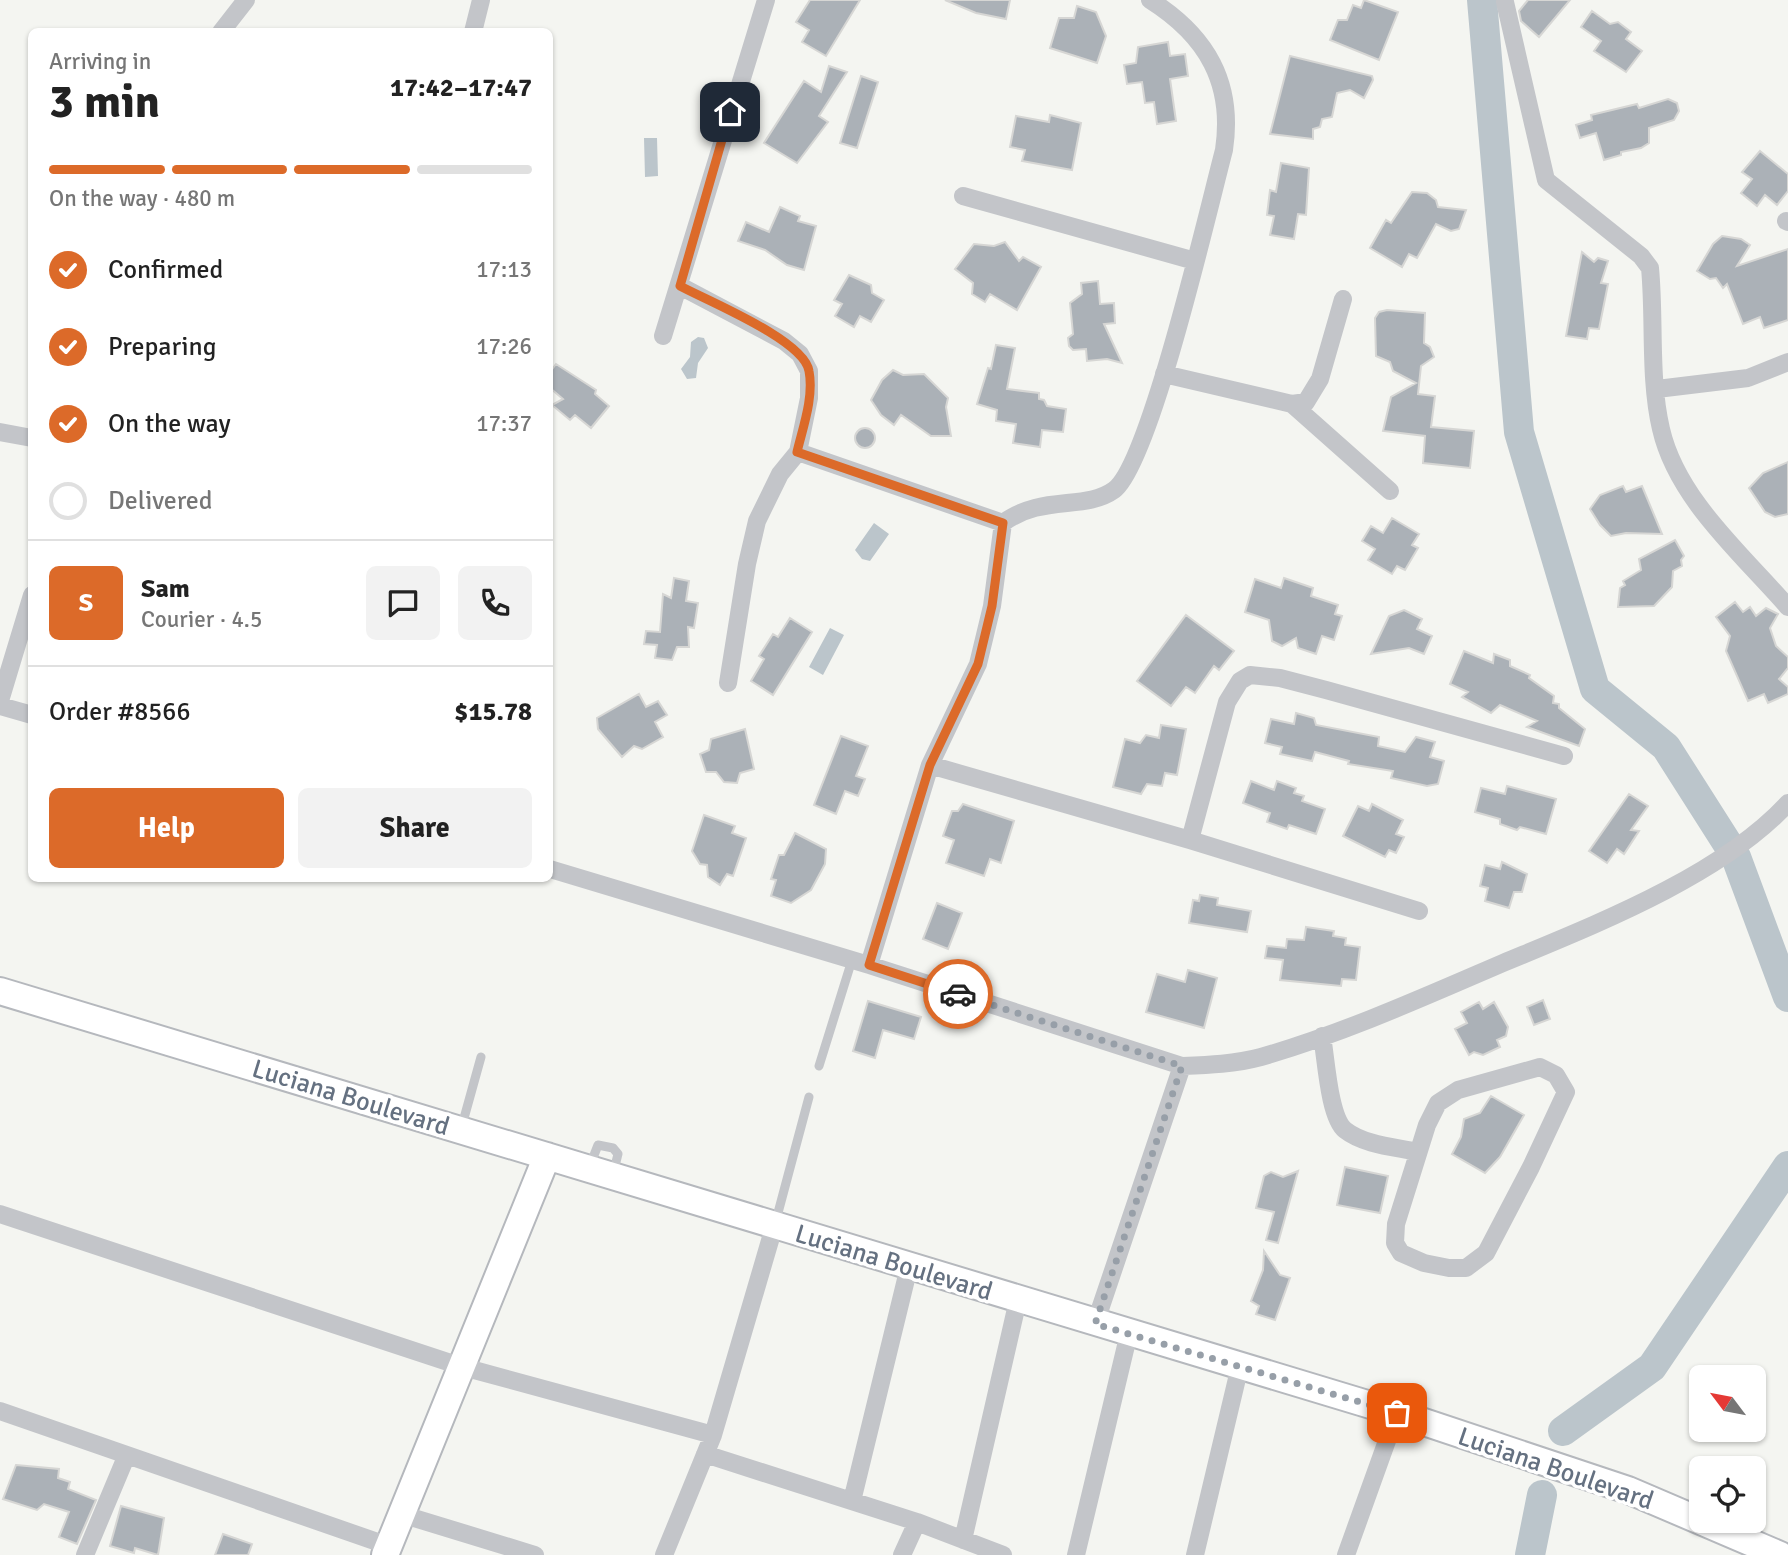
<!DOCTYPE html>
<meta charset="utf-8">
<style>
:root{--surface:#fff;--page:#f2f2f2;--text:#222;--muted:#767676;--line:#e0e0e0;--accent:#dc6a29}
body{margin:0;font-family:Signika,sans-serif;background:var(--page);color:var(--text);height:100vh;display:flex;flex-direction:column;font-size:26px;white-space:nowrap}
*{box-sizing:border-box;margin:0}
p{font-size:23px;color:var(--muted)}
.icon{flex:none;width:38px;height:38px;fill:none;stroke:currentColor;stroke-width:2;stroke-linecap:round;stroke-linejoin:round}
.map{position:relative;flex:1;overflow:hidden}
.panel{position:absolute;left:28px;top:28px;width:525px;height:854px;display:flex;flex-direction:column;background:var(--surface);border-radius:10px;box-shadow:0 2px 5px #0004}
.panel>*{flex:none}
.needle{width:46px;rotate:302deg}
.tools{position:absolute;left:1689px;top:1365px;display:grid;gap:14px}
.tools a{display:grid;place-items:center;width:77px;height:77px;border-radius:10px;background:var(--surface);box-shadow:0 2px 5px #0004;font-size:35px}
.pin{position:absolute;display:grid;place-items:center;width:60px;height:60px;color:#fff;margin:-30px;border-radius:14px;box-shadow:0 4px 10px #0006}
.courier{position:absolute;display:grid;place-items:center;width:70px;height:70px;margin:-35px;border:5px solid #dc6a29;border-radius:50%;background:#fff;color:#222;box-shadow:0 2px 9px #0007}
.summary em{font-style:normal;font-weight:700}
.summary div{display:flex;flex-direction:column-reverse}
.summary{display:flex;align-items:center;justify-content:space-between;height:119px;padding:0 21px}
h1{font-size:46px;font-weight:700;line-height:52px}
.bar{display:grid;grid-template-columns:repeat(4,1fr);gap:10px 7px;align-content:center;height:84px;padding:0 21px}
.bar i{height:9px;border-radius:5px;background:var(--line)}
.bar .selected{background:var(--accent)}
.bar p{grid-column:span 4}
.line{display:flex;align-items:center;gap:18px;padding:0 21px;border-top:2px solid var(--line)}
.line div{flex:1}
.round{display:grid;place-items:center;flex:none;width:74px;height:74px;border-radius:10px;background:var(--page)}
ol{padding:0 21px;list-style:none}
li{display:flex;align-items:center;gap:21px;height:77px}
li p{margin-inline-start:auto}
li .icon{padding:7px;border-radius:50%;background:var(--accent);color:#fff;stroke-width:4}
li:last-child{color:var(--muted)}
li i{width:38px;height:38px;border:4px solid var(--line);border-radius:50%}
.action{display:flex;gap:14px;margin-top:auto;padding:14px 21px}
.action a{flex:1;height:80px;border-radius:10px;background:var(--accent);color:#fff;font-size:28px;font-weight:700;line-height:80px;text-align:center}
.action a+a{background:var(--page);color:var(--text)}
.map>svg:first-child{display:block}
.water{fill:#bbc5cb}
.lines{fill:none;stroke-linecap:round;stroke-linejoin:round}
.river{stroke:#bbc5cb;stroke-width:30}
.building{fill:#abb1b7;stroke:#d6d6d4;stroke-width:2}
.secondary-casing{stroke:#b5b8bd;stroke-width:30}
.lane{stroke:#c3c5c9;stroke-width:9}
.street{stroke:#c3c5c9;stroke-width:18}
.secondary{stroke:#fff;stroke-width:26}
.done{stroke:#979fa8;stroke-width:7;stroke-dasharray:0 12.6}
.route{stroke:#dc6a29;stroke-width:9}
.labels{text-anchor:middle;stroke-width:7;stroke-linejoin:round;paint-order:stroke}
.street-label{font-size:26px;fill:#657181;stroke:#fff}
</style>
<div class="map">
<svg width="1788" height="1555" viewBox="0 0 1788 1555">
<rect width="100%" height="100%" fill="#f4f5f1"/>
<path class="water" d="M644 138H657L658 176 645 177Z
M698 337 704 338 708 348 698 363 696 378 687 379 681 369 690 357 691 342Z
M874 523 889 534 870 561 862 559 855 550Z
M830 628 844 635 823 675 809 667Z"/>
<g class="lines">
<path class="river" d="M1482 0 1519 432 1595 689 1666 747 1736 857 1788 997
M1563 1431 1652 1367 1788 1166
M1530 1555 1542 1495"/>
</g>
<path class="building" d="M810 0H860L826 56 802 42 809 30 796 22Z
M945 0H1010L1006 19 976 13Z
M1364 0 1398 12 1379 60 1330 40 1338 20H1347L1353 5 1361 8Z
M1528 0H1570L1539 37 1521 21 1519 11Z
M1077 6 1096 12 1106 36 1097 63 1050 48 1059 18H1074Z
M1592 11 1610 24 1618 22 1631 32 1626 39 1642 51 1626 72 1594 51 1601 41 1581 27Z
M1168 42 1170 56 1185 54 1188 76 1170 79 1176 121 1157 124 1154 102 1145 103 1142 82 1127 84 1124 65 1136 63 1138 47Z
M1290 56 1372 76 1373 80 1364 98 1350 90 1337 93 1332 117 1322 119 1320 127 1313 129V139L1270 134Z
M829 66 847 72 819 116 828 122 797 163 764 143 804 81 821 92Z
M861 76 878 82 857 148 840 143Z
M1668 99 1677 103 1679 111 1674 120 1649 128V143L1641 148 1621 152V155L1604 160 1596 133 1580 138 1576 125 1592 120 1591 115 1637 104 1639 108Z
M1050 115 1081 123 1072 170 1022 161 1025 150 1010 147 1016 116 1049 122Z
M1760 151 1788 174V191L1777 205 1765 195 1757 206 1741 193 1752 179 1742 172Z
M1281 163 1309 168 1306 215 1298 214 1294 239 1270 235 1274 216 1267 215 1270 190 1276 192Z
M1412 192 1427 193 1436 200 1438 207 1466 210 1459 229 1451 231 1436 224 1417 258 1409 254 1402 267 1370 248 1386 220 1391 223Z
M780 207 800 216 798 221 816 226 804 270 787 265 765 250 738 241 746 222 769 232Z
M1722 236 1741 239 1750 245 1737 266 1788 249V320L1764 328 1760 317 1743 324 1727 284 1723 288 1716 278 1710 279 1697 271 1713 244Z
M1005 242 1019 261 1023 257 1041 267 1017 310 990 294 985 302 972 294 973 283 955 269 974 244 994 246Z
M1582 252 1594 262 1598 258 1608 261 1601 283 1608 284 1599 329 1589 328 1587 339 1566 336Z
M849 275 871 285 872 293 884 300 871 322 860 316 854 327 835 316 842 304 834 300Z
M1098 281 1100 304 1114 303 1115 323 1104 324 1122 363 1107 359 1087 361 1086 349 1073 350 1069 346 1068 338 1073 334 1070 303 1082 294 1081 283Z
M1387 310 1425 313 1424 343 1430 347 1434 357 1421 366 1418 394 1435 396 1431 427 1474 431 1470 468 1423 463 1425 436 1383 431 1391 397 1416 383 1393 371 1390 362 1376 356 1375 318 1379 312Z
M996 345 1015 348 1007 389 1039 393V399L1044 400 1047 406 1066 409 1063 432 1042 430 1040 447 1013 443 1016 424 996 421 997 410 977 404 988 368 991 369Z
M556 364 596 390 595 394 609 406 591 428 575 415 570 420 552 405 563 399 550 388V372Z
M893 370 903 375 924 374 948 398 946 407 951 436H931L901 415 894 425 881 415 871 400 882 380Z
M855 438a10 10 0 1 1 20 0a10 10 0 1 1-20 0Z
M1788 462V514L1775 517 1765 512 1749 488 1763 473Z
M1623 486 1626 492 1642 486 1662 534 1626 533 1611 536 1600 525 1590 509 1600 495Z
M1392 518 1419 534 1412 545 1418 548 1405 570 1397 566 1392 574 1368 560 1375 549 1362 541 1371 526 1383 533Z
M1675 540 1684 556 1681 560 1682 566 1673 571 1672 587 1654 606 1618 607 1620 588 1625 585 1623 581 1641 570 1639 559Z
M674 578 689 581 686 601 698 603 694 628 688 627 689 647H677L672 660 655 658 657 645 644 644 646 631 660 632 663 594 671 598Z
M1284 578 1313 588 1311 596 1338 605 1335 614 1342 616 1334 640 1322 636 1316 654 1298 648 1296 638 1282 646 1272 641 1269 620 1245 612 1255 579 1281 588Z
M1735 602 1743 612 1750 607 1756 616 1766 608 1778 614 1770 628 1776 646 1788 657V668L1779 679 1788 687V694L1768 703 1764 694 1748 701 1726 651 1730 636 1716 617Z
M1404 610 1422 619 1417 629 1432 636 1424 654 1409 648 1371 654 1389 616Z
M1186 615 1234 651 1219 670 1214 666 1195 693 1186 687 1171 706 1137 681Z
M790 618 812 632 773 695 751 681 764 659 759 656 773 634 778 637Z
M1464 651 1493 663 1494 654 1510 660V666L1530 675 1529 678 1554 696 1553 703 1559 704V708L1585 729 1579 746 1527 727 1537 721 1500 705 1491 713 1462 697 1468 692 1450 684Z
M639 694 646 707 658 701 667 715 655 722 663 737 642 749 634 746 622 757 598 729 597 718Z
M1296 713 1314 718 1316 725 1379 737 1378 746 1405 752 1416 737 1435 742 1430 757 1444 761 1438 784 1427 786 1391 778 1393 771 1348 764 1349 761 1315 752 1312 761 1280 754 1282 747 1265 743 1271 719 1294 724Z
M1161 725 1186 729 1177 775 1165 773 1162 786 1147 784 1141 794 1113 787 1125 739 1140 743 1146 735 1159 738Z
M745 729 754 769 740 773 737 783 724 782 716 772H706L700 754 709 750 711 739Z
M841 736 868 746 856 776 865 779 858 796 845 791 836 814 814 805Z
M1251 781 1274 790 1277 781 1296 788 1294 793 1304 796 1302 801 1325 809 1316 834 1289 825 1287 829 1267 822 1270 813 1243 803Z
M1507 786 1556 799 1546 834 1520 827 1517 830 1500 824V819L1475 812 1481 788 1505 794Z
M1629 794 1648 806 1631 830 1639 831 1624 854 1617 849 1607 863 1589 851Z
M963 804 1014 821 1001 863 990 859 984 876 946 863 954 840 943 836 952 811H958Z
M1372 804 1403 820 1396 834 1404 837 1396 853 1389 850 1385 857 1343 836 1358 806 1369 811Z
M704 815 735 826 732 833 746 838 733 876 727 874 720 885 708 877 707 865 700 864 692 851Z
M795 833 826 849 825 864 811 890 791 903 771 896 776 880 771 879 779 855H784Z
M1502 862 1527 874 1522 892H1514L1509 908 1485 901 1488 888 1480 886 1485 865 1500 869Z
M1200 895 1218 898 1217 905 1251 911 1247 932 1189 923 1193 900 1199 901Z
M937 903 962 913 948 949 923 939Z
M1306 927 1334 931 1333 936 1346 938 1345 945 1360 947 1356 980 1342 979 1341 986 1280 980 1283 960 1265 958 1267 946 1286 948 1287 939 1304 940Z
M1188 970 1217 978 1204 1028 1146 1012 1157 974 1185 982Z
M1543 1000 1550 1019 1534 1025 1527 1007Z
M868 1001 921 1017 914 1039 883 1030 875 1058 853 1051Z
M1479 1002 1483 1009 1494 1002 1508 1027 1506 1036 1497 1040 1500 1047 1483 1055 1474 1052 1469 1055 1455 1029 1467 1023 1461 1012Z
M1491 1096 1524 1115 1500 1157 1485 1173 1452 1154 1461 1137 1464 1119 1480 1113Z
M1345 1167 1388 1176 1380 1213 1337 1205Z
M1298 1171 1278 1243 1266 1240 1274 1212 1256 1208 1264 1176 1271 1172 1283 1177Z
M1264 1251 1280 1275 1290 1278 1275 1320 1256 1314 1259 1306 1251 1301 1263 1270Z
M16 1465 59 1469 58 1478 70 1482 68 1489 96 1500 77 1544 59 1537 69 1512 44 1504 37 1510 3 1499Z
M121 1506 164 1518 158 1555 135 1548 134 1553 110 1546Z
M223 1534 252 1544 248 1555H215Z"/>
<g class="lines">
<g class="secondary-casing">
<path id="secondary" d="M0 991 1397 1413 1628 1490 1780 1555
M385 1555 547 1156"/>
</g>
<path class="lane" d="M819 1066 852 960
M461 1129 481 1057
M589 1168 598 1145 613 1148 618 1154 613 1174
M775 1224 809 1097"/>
<path class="street" d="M1505 2 1546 180 1641 256 1650 268C1655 320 1649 378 1661 429 1677 499 1742 554 1788 607
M221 32 246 0
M473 32 481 0
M963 196 1195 261
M1786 221 1788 222
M680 286 784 341 800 354 809 371V398L798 452 780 474 757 521 747 564 728 683
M663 336 766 0
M1164 374 1292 404 1306 402 1320 379 1343 299
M1657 389 1748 378 1788 362
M1292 404 1390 491
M0 432 32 438
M798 452 1003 523
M0 701 32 595
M0 706 32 715
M930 765 1190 840 1419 911
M1190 840 1227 702 1240 681 1250 675 1280 678 1326 690 1564 756
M550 869 869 965 1182 1066C1208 1065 1235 1064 1261 1057 1344 1033 1424 997 1503 963 1594 925 1721 876 1788 803
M869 965 930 765 978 664 992 606 1003 523C1042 494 1085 511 1114 490 1150 464 1209 206 1224 150 1234 83 1207 36 1150 0
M1322 1036C1326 1058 1329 1117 1345 1130 1364 1145 1395 1147 1418 1152
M1540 1067 1556 1075 1566 1092 1531 1167 1486 1253 1466 1268H1449L1424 1263 1401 1253 1395 1243 1396 1224 1427 1125 1438 1103 1458 1090Z
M0 1214 463 1367 713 1435
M1095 1324 1182 1066
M0 1411 389 1546
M705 1454 917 1522 1003 1555
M852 1501 909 1267
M401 1514 535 1555
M963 1540 1018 1300
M85 1555 126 1457
M664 1555 713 1435 774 1227
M902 1555 917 1522
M1076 1555 1129 1333
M1195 1555 1240 1366
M1346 1555 1397 1413"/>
<use href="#secondary" class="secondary"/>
</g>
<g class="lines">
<path class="done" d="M958 994 1182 1066 1095 1324 1397 1413"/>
<path class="route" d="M730 112 680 286C708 301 804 340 809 371 814 397 803 427 797 452L1003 523 992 606 978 664 930 765 869 965 958 994"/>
</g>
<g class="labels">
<g class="street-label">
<text transform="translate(351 1097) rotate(17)" y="9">Luciana Boulevard</text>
<text transform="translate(894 1262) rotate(17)" y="9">Luciana Boulevard</text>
<text transform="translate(1556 1468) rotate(19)" y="9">Luciana Boulevard</text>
</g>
</g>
</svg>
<div class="tools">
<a><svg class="needle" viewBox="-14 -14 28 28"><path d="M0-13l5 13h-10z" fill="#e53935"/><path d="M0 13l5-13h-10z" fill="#767676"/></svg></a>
<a><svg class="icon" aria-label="locate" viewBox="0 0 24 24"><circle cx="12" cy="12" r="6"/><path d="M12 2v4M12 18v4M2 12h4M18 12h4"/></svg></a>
</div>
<div class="pin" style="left:1397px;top:1413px;background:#ea580c"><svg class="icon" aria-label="bag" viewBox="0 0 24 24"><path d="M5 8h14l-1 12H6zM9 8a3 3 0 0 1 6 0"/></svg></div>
<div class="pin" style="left:730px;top:112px;background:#1f2937"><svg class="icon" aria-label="home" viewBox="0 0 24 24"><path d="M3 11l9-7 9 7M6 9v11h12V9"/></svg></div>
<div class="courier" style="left:958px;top:994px"><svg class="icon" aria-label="car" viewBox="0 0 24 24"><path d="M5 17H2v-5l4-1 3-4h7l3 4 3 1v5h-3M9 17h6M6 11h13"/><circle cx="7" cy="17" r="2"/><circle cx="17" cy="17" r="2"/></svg></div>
<section class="panel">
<div class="summary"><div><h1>3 min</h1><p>Arriving in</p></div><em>17:42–17:47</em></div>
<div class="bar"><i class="selected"></i><i class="selected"></i><i class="selected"></i><i></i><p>On the way · 480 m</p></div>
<ol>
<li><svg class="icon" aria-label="check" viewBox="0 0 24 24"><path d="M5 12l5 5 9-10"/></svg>Confirmed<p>17:13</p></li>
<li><svg class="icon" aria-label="check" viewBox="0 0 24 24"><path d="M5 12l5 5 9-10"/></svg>Preparing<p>17:26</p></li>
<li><svg class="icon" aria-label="check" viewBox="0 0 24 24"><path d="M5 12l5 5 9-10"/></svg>On the way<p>17:37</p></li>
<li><i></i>Delivered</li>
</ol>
<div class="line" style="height:126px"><b class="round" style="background:var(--accent);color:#fff">S</b><div><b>Sam</b><p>Courier · 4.5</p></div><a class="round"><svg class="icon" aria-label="chat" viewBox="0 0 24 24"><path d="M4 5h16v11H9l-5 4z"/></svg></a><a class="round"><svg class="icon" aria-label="phone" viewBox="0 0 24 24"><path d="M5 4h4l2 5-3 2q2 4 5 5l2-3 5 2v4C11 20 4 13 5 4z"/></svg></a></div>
<div class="line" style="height:91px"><div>Order #8566</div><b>$15.78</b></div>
<div class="action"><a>Help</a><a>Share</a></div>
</section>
</div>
